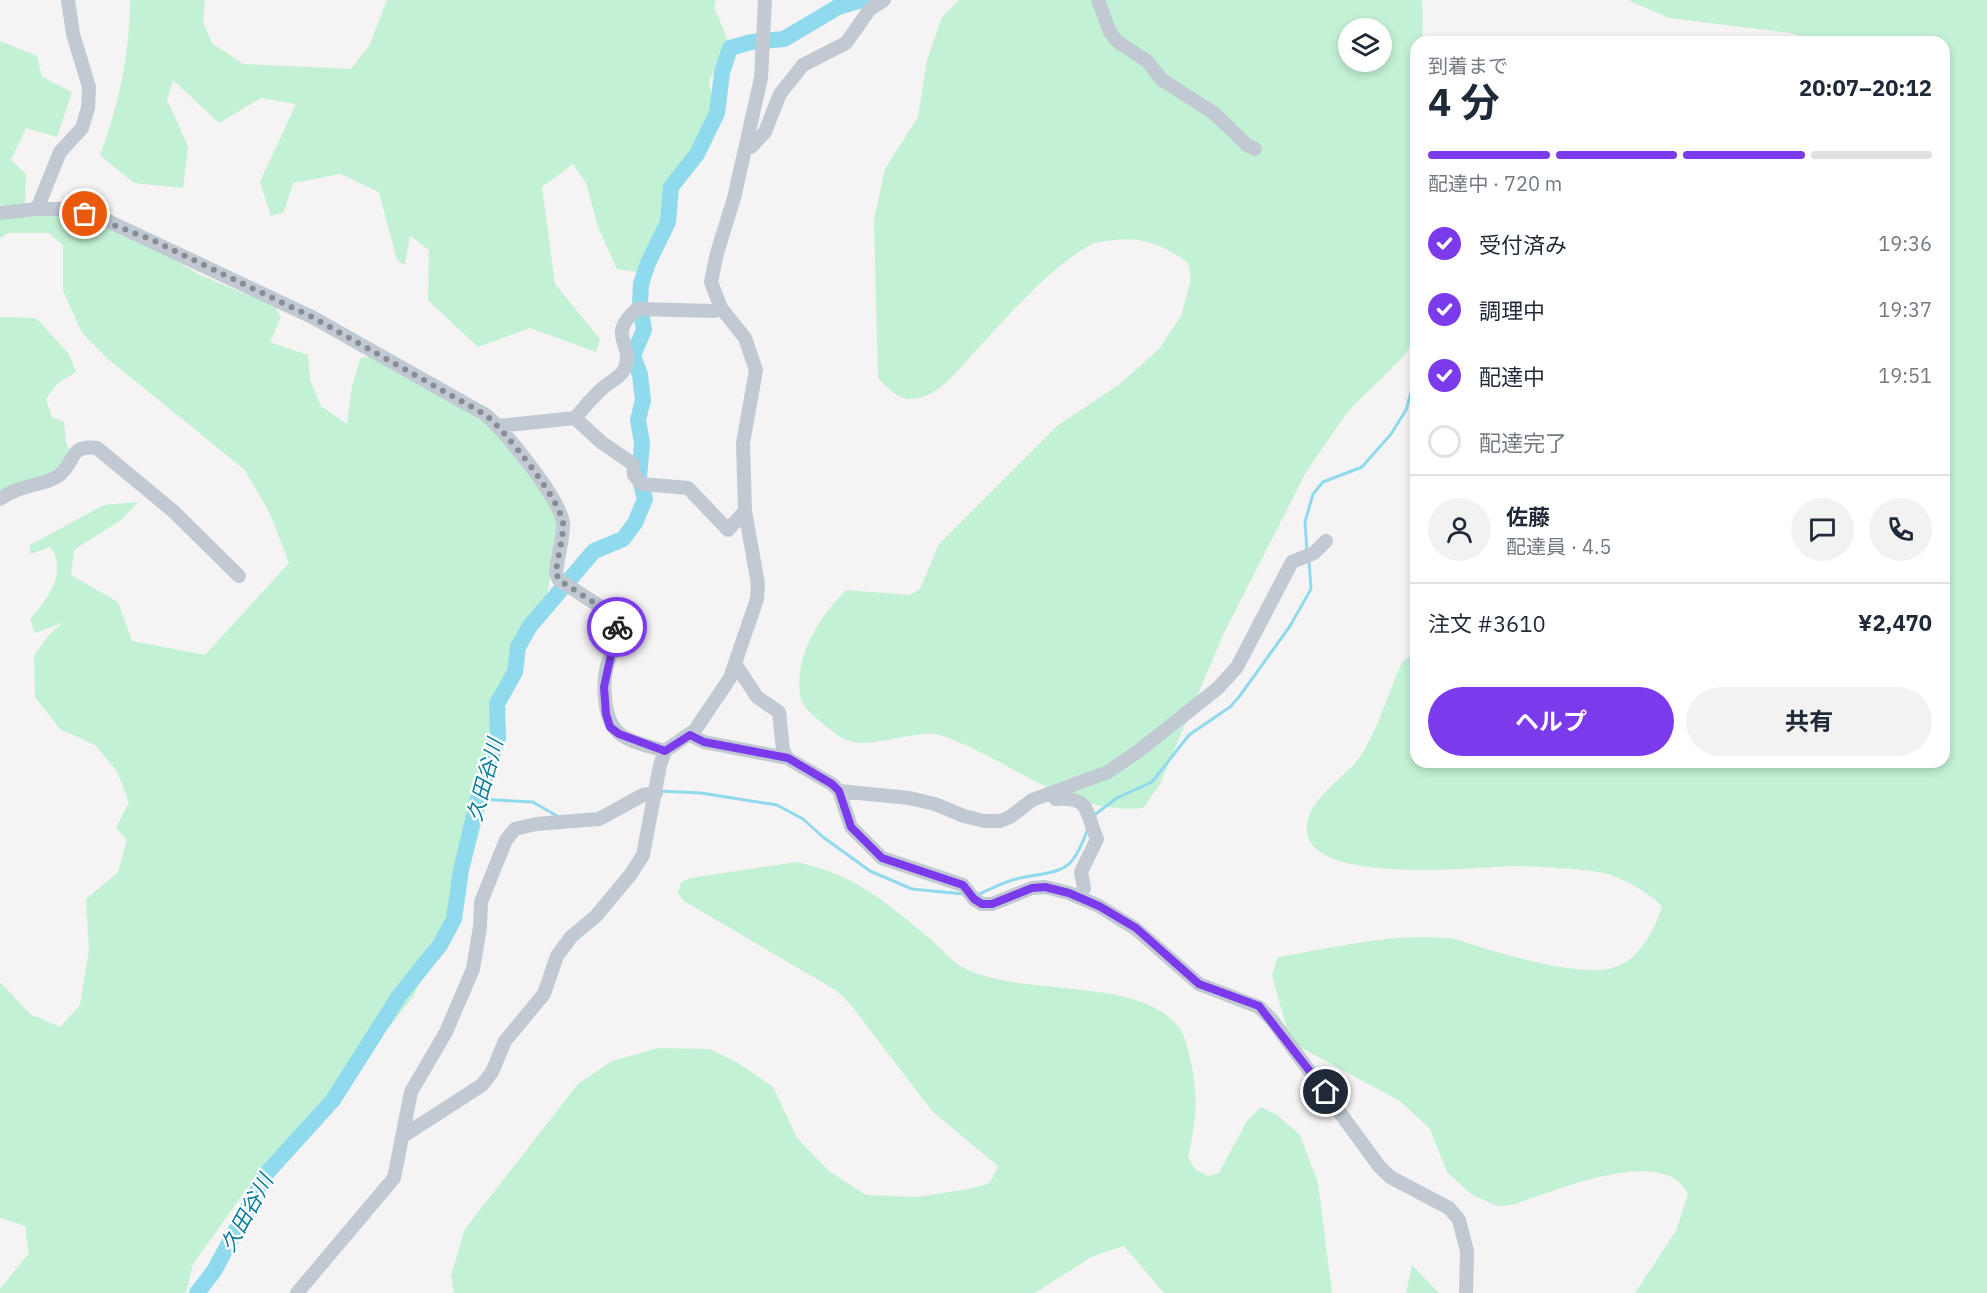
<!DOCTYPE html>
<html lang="ja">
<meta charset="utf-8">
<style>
:root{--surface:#fff;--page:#f2f2f3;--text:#1f2937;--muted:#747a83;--line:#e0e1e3;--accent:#7c3aed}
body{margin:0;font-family:"IBM Plex Sans","Noto Sans JP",sans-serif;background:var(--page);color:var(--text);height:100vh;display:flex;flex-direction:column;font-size:22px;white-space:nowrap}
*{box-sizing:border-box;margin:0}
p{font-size:20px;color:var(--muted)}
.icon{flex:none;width:33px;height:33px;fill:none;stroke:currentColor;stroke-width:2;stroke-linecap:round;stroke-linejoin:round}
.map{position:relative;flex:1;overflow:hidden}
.side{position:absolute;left:1410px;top:36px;width:540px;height:732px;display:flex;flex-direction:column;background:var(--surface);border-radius:18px;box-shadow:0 3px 9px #0003}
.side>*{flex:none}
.controls{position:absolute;left:1338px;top:18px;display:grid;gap:12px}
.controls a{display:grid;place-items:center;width:54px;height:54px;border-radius:50%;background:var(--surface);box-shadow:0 3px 9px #0003;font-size:30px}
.pin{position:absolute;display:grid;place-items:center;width:51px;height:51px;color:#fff;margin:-26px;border:3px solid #fff;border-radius:50%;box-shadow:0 2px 6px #0007}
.courier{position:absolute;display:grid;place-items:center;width:60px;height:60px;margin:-30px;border:4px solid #7c3aed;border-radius:50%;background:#fff;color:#222;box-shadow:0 2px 8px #0007}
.headline em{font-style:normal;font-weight:700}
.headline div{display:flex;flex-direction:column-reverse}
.headline{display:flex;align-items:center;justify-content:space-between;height:102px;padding:0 18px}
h1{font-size:39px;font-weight:700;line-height:45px}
.bar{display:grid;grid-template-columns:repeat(4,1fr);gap:9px 6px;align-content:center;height:72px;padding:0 18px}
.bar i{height:8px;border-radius:4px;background:var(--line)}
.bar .current{background:var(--accent)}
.bar p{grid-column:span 4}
.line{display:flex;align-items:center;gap:15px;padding:0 18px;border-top:2px solid var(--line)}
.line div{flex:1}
.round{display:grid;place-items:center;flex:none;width:63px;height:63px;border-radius:32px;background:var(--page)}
ol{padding:0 18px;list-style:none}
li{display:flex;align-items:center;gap:18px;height:66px}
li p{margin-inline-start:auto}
li .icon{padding:6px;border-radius:50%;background:var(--accent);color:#fff;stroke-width:4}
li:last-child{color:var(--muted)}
li i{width:33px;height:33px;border:3px solid var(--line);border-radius:50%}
.action{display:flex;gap:12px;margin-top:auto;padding:12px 18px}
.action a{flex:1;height:69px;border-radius:36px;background:var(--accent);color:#fff;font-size:24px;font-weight:700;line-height:69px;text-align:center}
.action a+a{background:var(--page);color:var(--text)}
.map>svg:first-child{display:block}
.green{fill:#c3f1d5;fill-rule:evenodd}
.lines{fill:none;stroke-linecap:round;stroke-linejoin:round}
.stream{stroke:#90daee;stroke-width:3}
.river{stroke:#90daee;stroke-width:16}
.minor{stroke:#c1cad2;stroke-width:14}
.done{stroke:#868d94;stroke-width:6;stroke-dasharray:0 10.8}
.route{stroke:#7c3aed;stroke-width:8}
.labels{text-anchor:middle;stroke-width:4.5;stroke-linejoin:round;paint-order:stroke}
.water-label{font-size:21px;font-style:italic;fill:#0c7c9b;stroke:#fff}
</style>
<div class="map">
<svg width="1987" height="1293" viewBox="0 0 1987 1293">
<rect width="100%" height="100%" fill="#f5f3f3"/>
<path class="green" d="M130 0H205L203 22 212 43 243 64 351 69 369 46 387 0H716L714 7 730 46 709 80 714 110 702 138 671 180 666 234 642 273 617 269 598 227 586 183 573 164 542 187 555 284 600 339 596 352 530 328 478 347 428 300 429 250 410 236 405 265 397 260 379 192 340 174 293 183 284 212 271 216 260 182 296 104 261 98 219 123 173 80 167 100 188 146 183 188 134 183 100 155C119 106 130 52 130 0Z
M959 0H1422L1423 42H1416V335L1404 356 1348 411 1306 472 1223 635 1160 784 1143 808C1067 816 1009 758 940 735 918 729 876 747 853 742 841 739 832 731 822 723 815 717 801 706 800 695 795 654 819 618 846 590L910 595 920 589 939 544 1057 426 1120 384 1160 348 1181 316 1191 279 1188 263C1164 244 1138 235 1108 241 1102 242 1095 242 1090 245 1047 269 1004 321 970 357 955 374 936 398 912 399 898 400 887 387 878 378L874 220 885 169 918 117 927 60 942 17ZM1348 28H1382V62H1348Z
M1628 0H1987V1293H1635L1676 1231 1688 1194C1664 1143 1553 1192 1512 1205L1498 1206 1472 1195 1447 1172 1430 1129 1400 1101 1300 1047 1288 1033 1272 975 1278 957C1333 948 1391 933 1446 938 1459 939 1473 945 1486 949 1519 958 1578 976 1612 968 1638 962 1655 930 1662 906 1648 892 1628 881 1608 874 1591 869 1533 866 1513 866 1479 867 1299 887 1307 825 1310 796 1347 777 1362 754 1377 731 1390 689 1402 662L1416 653V762H1944V42H1821L1790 33 1669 18Z
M0 41 37 56 42 77 72 92 57 137 26 128 11 160 26 174 25 205H0Z
M67 214 128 232 200 275 274 306 281 317 270 342 308 355 310 380 321 406 347 424 352 386 361 357 380 358 483 422 521 454 558 514 559 532 545 605 520 640 512 673 494 706 496 730 491 755 490 792 470 866 432 958 413 997 344 1084 256 1176 193 1264 186 1293H0V1289L29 1253 25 1226 0 1218V982L30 1014 60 1027 80 1005 89 950 86 899 118 872 127 840 116 828 129 802 117 771 95 745 60 729 35 697 34 656 48 636 62 623 35 633 30 620C47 598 68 575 51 547L30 554V545L104 505 138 502 121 520 74 550 71 575 118 602 132 641 205 655 289 563 270 514 245 470 108 359 82 333 63 291V245L49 233H8L0 238V219Z
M0 317 36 318 69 354 76 372 57 384 46 399 52 417 64 422 66 443 69 449C54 489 20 469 0 496Z
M796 862C852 873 886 902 928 937 940 947 952 963 966 969 1024 997 1137 977 1177 1025 1185 1034 1188 1048 1190 1059 1199 1092 1196 1124 1188 1157L1196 1170 1208 1176 1219 1173 1247 1121 1261 1107 1276 1114 1300 1135 1318 1183 1332 1293H1164L1124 1246 1091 1257 1035 1293H454L451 1275 465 1229 578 1084 612 1061 658 1048 710 1049 738 1063 773 1087 797 1138 829 1171 866 1195 916 1197 969 1189 990 1183 998 1166 932 1111 851 1005 837 991 684 901 678 893 681 882 690 878Z
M1412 1265 1439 1293H1406Z"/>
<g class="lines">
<path class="stream" d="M1307 551 1305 522 1313 494 1323 482 1362 467 1391 434 1406 410 1416 374
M659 791 701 793 777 805 803 819 823 837 870 871 912 889 964 894
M478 799 533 802 557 816
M1093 816 1117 798 1152 782 1189 735 1230 707 1239 697 1290 626 1311 589 1309 561
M977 895C989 890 1003 882 1016 879 1062 869 1071 877 1088 828"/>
<path class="river" d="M197 1293 214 1271 266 1174 333 1100 399 996 440 945 454 919 461 870 478 799 498 738 497 704 515 672 518 647 530 626 594 551 623 539 635 523 645 499 639 477 642 443 638 420 643 400 640 375 633 355 644 330 640 305 641 284 648 263 668 222 671 187 697 154 717 113 722 73 730 48 751 42 784 39 838 7 862 0"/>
<path class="minor" d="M1098 0 1110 32 1118 42 1147 61 1161 79 1215 114 1247 145 1255 149
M746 147H751L765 132 780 94 803 65 846 43 870 9 884 0
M37 209 60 152 82 128 88 108 89 87 73 34 68 0
M0 213 37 209H66L108 221 312 317 486 415C505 432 560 498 563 523 564 536 557 559 556 573L559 580 615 616C619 634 613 648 607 666 604 677 604 687 605 698 608 739 629 740 665 751
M575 418 601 442 633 464 634 475 642 484 688 488 728 530 745 511
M498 426 575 418C584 408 593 396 604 387 611 381 621 377 625 368 635 343 605 337 637 309L715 311 721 308
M0 499C20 484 44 486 58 476 76 463 68 444 97 448L173 511 239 576
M736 665 757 697 779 712 783 750 787 758
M690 735 704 742 787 758 832 784 839 791 851 827 882 858 963 885 974 899 982 904H992L1032 888 1045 887 1069 893 1099 906 1136 929 1199 984 1259 1007 1272 1020 1379 1166 1390 1177 1449 1208 1459 1220 1467 1251 1466 1293
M839 791 909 798 935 804 964 816 984 821H1000L1010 817 1032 800 1108 772 1140 750 1218 688 1237 667 1292 562 1314 553 1326 541
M1054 795 1056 799C1091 797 1085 811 1097 839L1081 872 1084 888 1079 897
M403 1136 482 1085 492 1072 505 1041 544 994 557 956 571 937 596 916 631 874 643 855 660 765 665 751 695 730 730 678 757 599 758 584 745 511 743 443 756 370 745 338 721 308 711 282 717 253 734 198 761 78 765 0
M297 1293 394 1178 411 1092 446 1032 473 969 480 927 481 902 506 840 515 829 536 824 599 819 643 795 656 793"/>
</g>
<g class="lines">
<path class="done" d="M85 214 150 239 312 317 486 415C505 431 560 499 563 523 564 536 557 559 556 573L559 580 615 616 617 627"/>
<path class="route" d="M617 627 604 687 606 714 610 727 619 734 665 751 690 735 704 742 788 758 832 784 839 791 851 827 882 858 963 885 974 899 982 904H992L1032 888 1045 887 1069 893 1099 906 1136 928 1199 984 1259 1006 1326 1092"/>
</g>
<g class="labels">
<g class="water-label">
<text transform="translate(485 780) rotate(-75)" y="7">久田谷川</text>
<text transform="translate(247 1213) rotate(-61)" y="7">久田谷川</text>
</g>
</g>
</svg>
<div class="controls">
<a><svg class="icon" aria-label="layers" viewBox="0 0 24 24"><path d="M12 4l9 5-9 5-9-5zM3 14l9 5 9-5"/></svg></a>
</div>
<div class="pin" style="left:85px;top:214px;background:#ea580c"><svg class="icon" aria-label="bag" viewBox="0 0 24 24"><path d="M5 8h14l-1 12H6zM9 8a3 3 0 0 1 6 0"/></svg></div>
<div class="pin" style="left:1326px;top:1092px;background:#1f2937"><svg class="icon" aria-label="home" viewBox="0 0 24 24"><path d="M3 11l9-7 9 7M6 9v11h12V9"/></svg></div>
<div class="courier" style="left:617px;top:627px"><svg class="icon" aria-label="bike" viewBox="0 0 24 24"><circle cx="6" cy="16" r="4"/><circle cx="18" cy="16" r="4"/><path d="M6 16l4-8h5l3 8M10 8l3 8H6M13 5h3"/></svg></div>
<section class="side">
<div class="headline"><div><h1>4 分</h1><p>到着まで</p></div><em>20:07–20:12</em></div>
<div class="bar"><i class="current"></i><i class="current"></i><i class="current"></i><i></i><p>配達中 · 720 m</p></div>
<ol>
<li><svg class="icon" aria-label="check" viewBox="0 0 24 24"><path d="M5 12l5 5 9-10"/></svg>受付済み<p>19:36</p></li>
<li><svg class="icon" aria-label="check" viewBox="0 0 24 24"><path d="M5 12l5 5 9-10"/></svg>調理中<p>19:37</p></li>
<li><svg class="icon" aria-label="check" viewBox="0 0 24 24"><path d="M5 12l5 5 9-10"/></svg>配達中<p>19:51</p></li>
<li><i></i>配達完了</li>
</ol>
<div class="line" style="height:108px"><a class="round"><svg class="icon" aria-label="person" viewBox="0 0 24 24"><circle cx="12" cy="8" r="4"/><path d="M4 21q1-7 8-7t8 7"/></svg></a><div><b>佐藤</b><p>配達員 · 4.5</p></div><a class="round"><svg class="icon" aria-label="chat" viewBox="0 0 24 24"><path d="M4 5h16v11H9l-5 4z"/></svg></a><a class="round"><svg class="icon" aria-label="phone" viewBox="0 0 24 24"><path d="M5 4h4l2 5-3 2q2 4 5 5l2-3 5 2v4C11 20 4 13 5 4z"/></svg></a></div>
<div class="line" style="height:78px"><div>注文 #3610</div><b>¥2,470</b></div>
<div class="action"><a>ヘルプ</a><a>共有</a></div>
</section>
</div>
